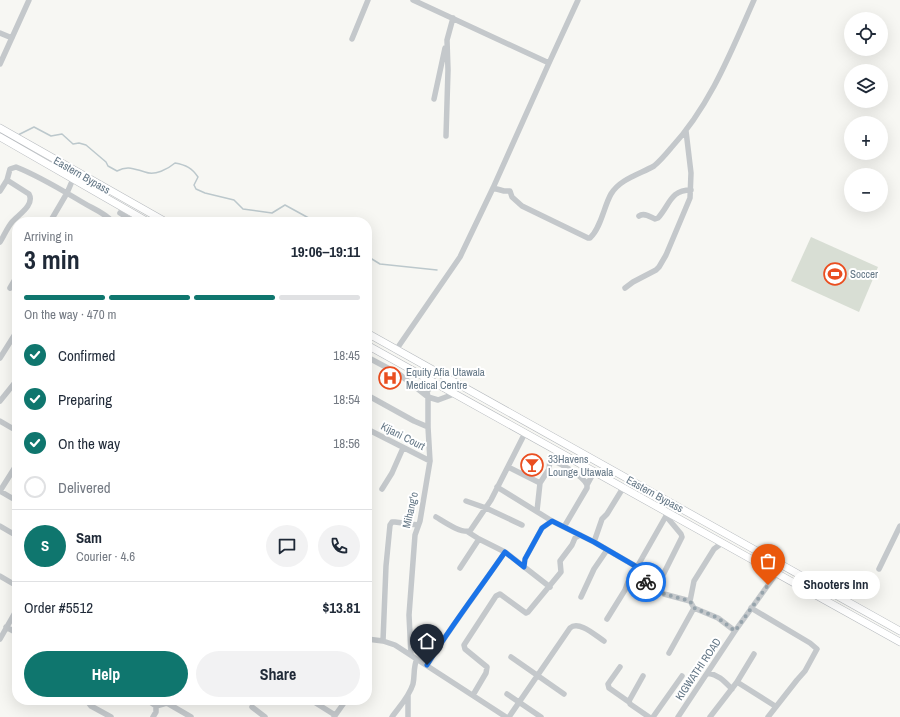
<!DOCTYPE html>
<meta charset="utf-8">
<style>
:root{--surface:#fff;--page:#f2f2f3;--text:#1f2937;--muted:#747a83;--line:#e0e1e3;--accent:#0f766e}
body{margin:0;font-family:"Archivo Narrow",sans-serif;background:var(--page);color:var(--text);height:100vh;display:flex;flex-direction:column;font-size:15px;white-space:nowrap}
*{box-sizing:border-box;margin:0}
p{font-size:13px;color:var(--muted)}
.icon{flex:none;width:22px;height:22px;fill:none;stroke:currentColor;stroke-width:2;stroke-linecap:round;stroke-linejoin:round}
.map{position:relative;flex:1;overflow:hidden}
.panel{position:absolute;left:12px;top:217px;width:360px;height:488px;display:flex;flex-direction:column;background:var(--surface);border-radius:16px;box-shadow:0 4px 16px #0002}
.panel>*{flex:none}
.tools{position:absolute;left:844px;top:12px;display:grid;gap:8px}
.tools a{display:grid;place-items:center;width:44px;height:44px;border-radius:50%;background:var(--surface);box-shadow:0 4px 16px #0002;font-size:20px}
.pin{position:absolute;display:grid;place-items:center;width:34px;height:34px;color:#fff;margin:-41px -17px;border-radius:50% 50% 50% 0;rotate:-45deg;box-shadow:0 0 4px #0007}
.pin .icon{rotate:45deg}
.courier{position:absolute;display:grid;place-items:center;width:40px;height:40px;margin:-20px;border:3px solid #1a73e8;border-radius:50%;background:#fff;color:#222;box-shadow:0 1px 5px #0007}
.bubble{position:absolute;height:28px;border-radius:14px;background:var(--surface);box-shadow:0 4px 16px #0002;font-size:13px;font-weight:700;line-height:28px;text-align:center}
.head em{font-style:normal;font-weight:700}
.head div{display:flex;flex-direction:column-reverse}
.head{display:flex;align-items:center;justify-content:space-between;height:68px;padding:0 12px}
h1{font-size:26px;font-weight:700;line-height:30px}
.bar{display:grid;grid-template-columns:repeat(4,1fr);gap:6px 4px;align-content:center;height:48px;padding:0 12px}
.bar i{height:5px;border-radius:3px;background:var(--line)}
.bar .on{background:var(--accent)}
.bar p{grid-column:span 4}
.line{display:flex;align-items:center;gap:10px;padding:0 12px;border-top:1px solid var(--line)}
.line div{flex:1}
.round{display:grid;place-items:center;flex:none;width:42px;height:42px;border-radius:21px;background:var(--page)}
ol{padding:0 12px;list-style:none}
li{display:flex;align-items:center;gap:12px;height:44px}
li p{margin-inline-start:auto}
li .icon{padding:4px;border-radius:50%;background:var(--accent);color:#fff;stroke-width:4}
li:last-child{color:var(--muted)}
li i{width:22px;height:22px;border:2px solid var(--line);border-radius:50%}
.primary-button{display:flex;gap:8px;margin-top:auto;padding:8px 12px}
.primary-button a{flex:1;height:46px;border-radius:24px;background:var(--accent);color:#fff;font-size:16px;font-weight:700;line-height:46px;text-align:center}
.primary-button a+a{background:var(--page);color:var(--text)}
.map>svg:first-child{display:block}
.green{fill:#d8ded4}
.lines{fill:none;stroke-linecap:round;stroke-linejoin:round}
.stream{stroke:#bcc8cc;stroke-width:1.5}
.major-casing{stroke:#b7bbbf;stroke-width:8}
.minor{stroke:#c4c8cb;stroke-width:5.5}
.major{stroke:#fff;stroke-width:7}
.done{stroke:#97a4ac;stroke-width:4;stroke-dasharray:0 7.2}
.route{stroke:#1a73e8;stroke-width:5}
.labels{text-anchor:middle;stroke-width:4;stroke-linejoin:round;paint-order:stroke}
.street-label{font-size:11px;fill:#647786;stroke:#fff}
.poi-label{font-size:11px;fill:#647786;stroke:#fff;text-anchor:start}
</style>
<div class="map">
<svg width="900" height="717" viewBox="0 0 900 717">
<rect width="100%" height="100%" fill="#f7f7f3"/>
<path class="green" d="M811 237 878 267 859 312 791 281Z"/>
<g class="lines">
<path class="stream" d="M18 135 34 127 51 136 62 134 73 144 79 143 86 145 106 162 108 166 117 171C128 165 134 169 145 172 155 176 168 169 175 163 186 165 192 168 198 177L194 185 196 189 205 193 234 200 243 209 272 213 285 205 316 222
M367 256 380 264 437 270"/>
<g class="major-casing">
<path id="major" d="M0 128 166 222
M0 137 148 222
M367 333 900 631
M367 345 900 642"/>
</g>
<path class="minor" d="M413 0 549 63
M0 33 12 38
M352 39 368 0
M0 64 29 0
M434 99 445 48
M446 136 448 70 447 40 453 18
M493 188 504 191H510L512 197 522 206 588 238H590C601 228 604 206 611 194 620 179 640 174 654 166 660 161 666 154 671 148 710 106 731 52 754 0
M0 191 7 180 10 169 16 167C39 176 60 189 82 202 95 210 102 211 113 222
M120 213 134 222
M639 216C644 212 650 217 655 219L658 218C670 205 670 190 691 190
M50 222 67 193 73 179
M0 242C4 236 7 228 12 222 18 215 35 205 29 194L7 180
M10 288 17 276
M625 288 633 282 656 270 659 267 666 255 690 198 691 173 686 131
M396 350 460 257 493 188 549 63 578 0
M367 357 399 374 428 397
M0 358 17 331
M367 395 414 421 428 427
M428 397 427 392 433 382
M0 401 17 380
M0 421 17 431
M367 429 430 461
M508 467 540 483
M587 485 594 472
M497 487 552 521 594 542 637 567
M382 489 392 473 403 448
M0 491 17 464
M0 491 17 501
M466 501 486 508 522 525
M537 511 540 483 549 469 550 459C559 463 584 476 587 485V488L564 527
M436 517C446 523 460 533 470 531L491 500 525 433
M0 526 17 536
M468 532 479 539 505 552 550 587
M594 542 602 519 607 514 623 488
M524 567 525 559 542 528 552 521
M460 568 479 539
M879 569 900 526
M0 576 17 586
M636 578 657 587 664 594 690 601 694 608 718 618 735 631
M657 587 682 537 681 534 666 516
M581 597 594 569 607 550
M690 601 694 581 714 549 722 543
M751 608 810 643 817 649 805 671 797 680 768 717
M607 619 625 590 628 582 631 577 636 578 637 567 666 516 671 515
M6 627 17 633
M0 639 17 609
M367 639 383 641 395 645 506 717
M383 641 386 566 390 525 392 522H395L418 525
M669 653 694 608
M754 654 737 682 775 706
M411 655 409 615 415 535 420 521 430 461 428 427V397L438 400 454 394
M511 657 564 694
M427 665C451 626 479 590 505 552
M620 667 608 684 609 688 629 702
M708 673C719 675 724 681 732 689
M643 676 629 701 630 704 649 717
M507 694 541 717
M473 695 486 673 487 667 465 649 464 645 496 596 500 594 526 613 528 612 561 572 560 561 572 545 575 538 580 535
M89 700 88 702 91 706 111 717
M147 700 156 706V712L153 717
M311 700 335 715
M156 706 167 703 191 717
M252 707 265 717
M334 717 346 700
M392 717C399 707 409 697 413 684 415 675 413 667 417 659
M408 717V695
M509 717 570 628C579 620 596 636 604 641
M653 717 682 676
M678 717 735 631 776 574
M710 717 737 682"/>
<use href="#major" class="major"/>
</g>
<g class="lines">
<path class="done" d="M646 582 656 587 664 594 690 601 694 608 718 618 735 631 768 585"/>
<path class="route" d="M427 665C451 626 479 590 505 552L524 567 525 559 542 528 552 521 594 542 637 567 636 578 646 582"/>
</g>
<defs>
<g id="stadium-ring" transform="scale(1.15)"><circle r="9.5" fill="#fff" stroke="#ea4e20" stroke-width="1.5"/><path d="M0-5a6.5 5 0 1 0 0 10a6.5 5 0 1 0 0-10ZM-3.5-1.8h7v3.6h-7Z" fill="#ea4e20"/></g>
<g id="hospital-ring" transform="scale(1.15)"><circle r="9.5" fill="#fff" stroke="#ea4e20" stroke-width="1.5"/><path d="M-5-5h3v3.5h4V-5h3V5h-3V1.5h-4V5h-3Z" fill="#ea4e20"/></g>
<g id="bar-ring" transform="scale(1.15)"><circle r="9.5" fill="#fff" stroke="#ea4e20" stroke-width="1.5"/><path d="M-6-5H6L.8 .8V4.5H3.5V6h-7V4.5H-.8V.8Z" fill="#ea4e20"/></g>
</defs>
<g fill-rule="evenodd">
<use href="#stadium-ring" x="835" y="274"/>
<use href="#hospital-ring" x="390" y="378"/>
<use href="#bar-ring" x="532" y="465"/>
</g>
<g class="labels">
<g class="street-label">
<text transform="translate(82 175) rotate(30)" y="4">Eastern Bypass</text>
<text transform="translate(403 436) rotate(27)" y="4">Kijani Court</text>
<text transform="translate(655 494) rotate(29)" y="4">Eastern Bypass</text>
<text transform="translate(410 510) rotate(-77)" y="4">Mihang'o</text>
<text transform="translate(698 669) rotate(-56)" y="4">KIGWATHI ROAD</text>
</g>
<g class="poi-label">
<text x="850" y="278">Soccer</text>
<text x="406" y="376">Equity Afia Utawala<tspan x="406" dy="13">Medical Centre</tspan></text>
<text x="548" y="463">33Havens<tspan x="548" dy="13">Lounge Utawala</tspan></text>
</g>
</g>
</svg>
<div class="tools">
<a><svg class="icon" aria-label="locate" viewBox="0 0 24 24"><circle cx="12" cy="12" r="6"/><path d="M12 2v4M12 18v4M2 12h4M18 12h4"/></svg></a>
<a><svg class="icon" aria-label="layers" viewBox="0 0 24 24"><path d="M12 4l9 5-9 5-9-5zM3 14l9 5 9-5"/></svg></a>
<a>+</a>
<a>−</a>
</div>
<div class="pin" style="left:768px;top:585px;background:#ea580c"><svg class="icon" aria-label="bag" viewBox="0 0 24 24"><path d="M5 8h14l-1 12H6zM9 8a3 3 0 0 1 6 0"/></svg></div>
<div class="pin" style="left:427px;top:665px;background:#1f2937"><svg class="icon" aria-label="home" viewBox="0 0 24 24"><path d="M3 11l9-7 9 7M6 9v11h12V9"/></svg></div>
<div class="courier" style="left:646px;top:582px"><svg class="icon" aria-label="bike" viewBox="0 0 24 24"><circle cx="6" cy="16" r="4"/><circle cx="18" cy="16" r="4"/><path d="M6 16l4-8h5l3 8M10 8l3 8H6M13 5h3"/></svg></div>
<div class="bubble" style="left:792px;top:571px;width:88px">Shooters Inn</div>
<section class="panel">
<div class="head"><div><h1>3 min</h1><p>Arriving in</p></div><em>19:06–19:11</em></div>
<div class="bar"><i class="on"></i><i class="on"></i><i class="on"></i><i></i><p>On the way · 470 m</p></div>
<ol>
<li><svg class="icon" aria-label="check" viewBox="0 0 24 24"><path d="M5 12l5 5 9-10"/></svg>Confirmed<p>18:45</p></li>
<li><svg class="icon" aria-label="check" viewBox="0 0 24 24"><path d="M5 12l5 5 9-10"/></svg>Preparing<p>18:54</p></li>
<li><svg class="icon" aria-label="check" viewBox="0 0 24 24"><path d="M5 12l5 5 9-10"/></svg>On the way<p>18:56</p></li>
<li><i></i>Delivered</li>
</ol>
<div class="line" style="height:72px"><b class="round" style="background:var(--accent);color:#fff">S</b><div><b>Sam</b><p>Courier · 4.6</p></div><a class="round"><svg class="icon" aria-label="chat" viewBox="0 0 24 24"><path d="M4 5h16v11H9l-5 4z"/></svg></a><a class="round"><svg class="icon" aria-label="phone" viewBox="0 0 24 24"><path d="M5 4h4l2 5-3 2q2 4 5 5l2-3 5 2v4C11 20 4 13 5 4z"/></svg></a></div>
<div class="line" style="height:52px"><div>Order #5512</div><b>$13.81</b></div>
<div class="primary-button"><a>Help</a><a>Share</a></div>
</section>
</div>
